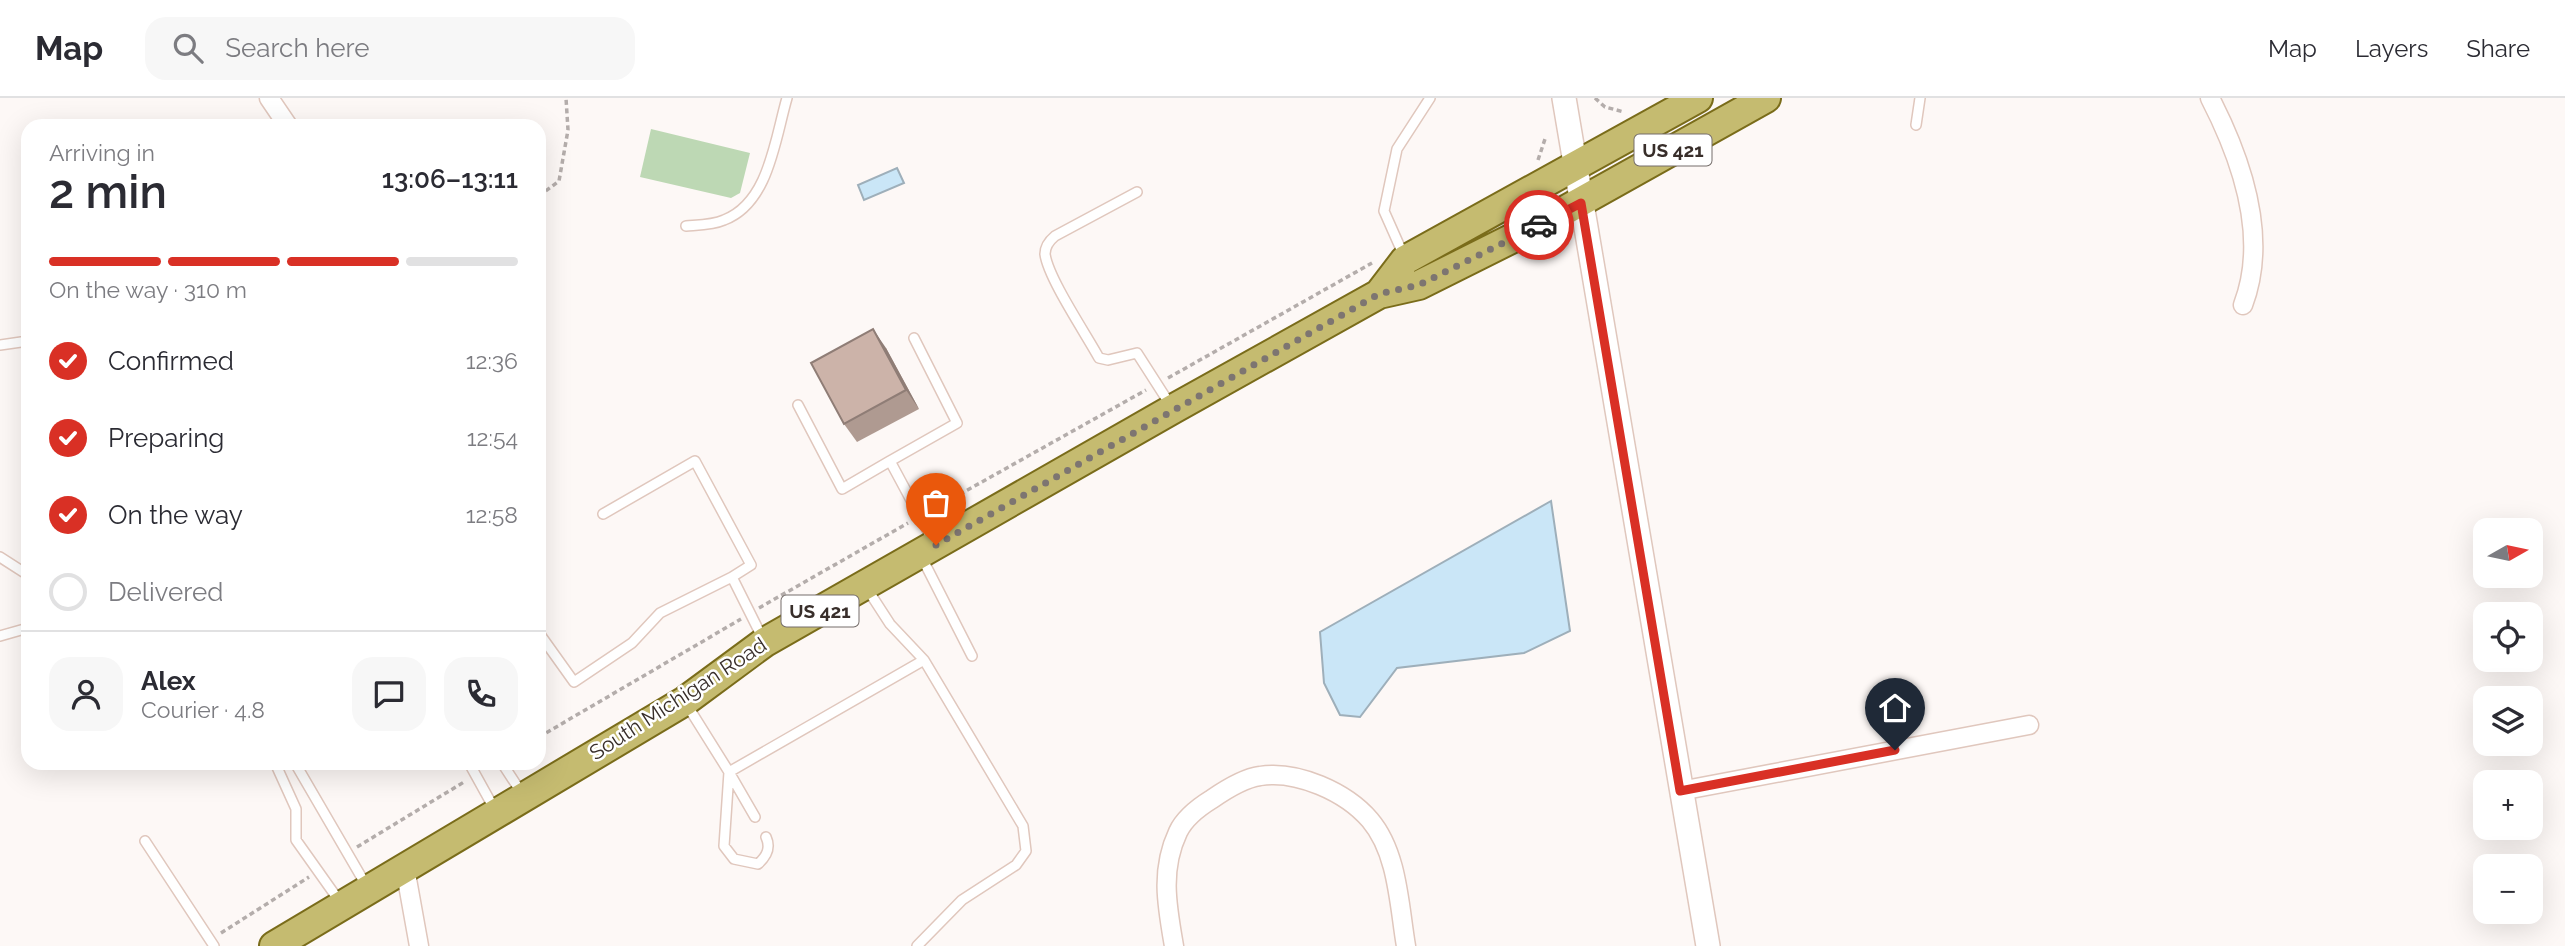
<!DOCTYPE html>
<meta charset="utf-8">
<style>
:root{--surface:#fff;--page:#f7f7f7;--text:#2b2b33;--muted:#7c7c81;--line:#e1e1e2;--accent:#d93025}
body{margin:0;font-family:Raleway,sans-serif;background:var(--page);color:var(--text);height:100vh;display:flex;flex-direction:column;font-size:26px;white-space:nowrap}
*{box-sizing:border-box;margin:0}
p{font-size:23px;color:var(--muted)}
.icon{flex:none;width:38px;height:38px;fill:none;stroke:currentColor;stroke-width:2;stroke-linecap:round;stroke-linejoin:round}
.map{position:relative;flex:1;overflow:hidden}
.panel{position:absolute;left:21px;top:21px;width:525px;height:651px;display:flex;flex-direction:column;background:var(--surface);border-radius:21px;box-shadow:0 7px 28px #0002}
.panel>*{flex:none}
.needle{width:46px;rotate:81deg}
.buttons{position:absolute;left:2473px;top:420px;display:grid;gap:14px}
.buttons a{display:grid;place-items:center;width:70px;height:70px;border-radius:14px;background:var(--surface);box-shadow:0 7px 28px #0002;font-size:35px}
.pin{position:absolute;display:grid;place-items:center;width:60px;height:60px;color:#fff;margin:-72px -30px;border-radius:50% 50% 50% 0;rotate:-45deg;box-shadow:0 0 7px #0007}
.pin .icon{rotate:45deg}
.courier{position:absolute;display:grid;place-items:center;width:70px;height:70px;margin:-35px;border:5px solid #d93025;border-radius:50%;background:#fff;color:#222;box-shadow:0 2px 9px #0007}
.headline em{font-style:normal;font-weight:600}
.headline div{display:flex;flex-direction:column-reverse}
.headline{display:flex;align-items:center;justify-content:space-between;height:119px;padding:0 28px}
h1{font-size:46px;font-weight:600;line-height:52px}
.bar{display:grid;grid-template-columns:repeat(4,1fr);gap:10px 7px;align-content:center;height:84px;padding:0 28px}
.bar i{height:9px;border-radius:5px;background:var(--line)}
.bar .selected{background:var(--accent)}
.bar p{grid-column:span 4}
.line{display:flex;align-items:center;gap:18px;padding:0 28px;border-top:2px solid var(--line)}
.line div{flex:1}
.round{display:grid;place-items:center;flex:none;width:74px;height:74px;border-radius:21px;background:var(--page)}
ol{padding:0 28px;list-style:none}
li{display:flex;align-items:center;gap:21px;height:77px}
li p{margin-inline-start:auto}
li .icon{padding:7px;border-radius:50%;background:var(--accent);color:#fff;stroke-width:4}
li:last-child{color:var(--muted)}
li i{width:38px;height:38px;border:4px solid var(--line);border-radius:50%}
header{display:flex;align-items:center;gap:42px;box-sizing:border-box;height:98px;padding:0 35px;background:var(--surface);border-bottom:2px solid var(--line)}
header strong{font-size:33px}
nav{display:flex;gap:38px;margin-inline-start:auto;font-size:24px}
.search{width:490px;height:63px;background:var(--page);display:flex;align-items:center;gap:18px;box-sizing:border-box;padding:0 24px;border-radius:21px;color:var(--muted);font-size:26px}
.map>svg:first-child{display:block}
.green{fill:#bdd8b4}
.water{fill:#cae6f7;stroke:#9eafba;stroke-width:2}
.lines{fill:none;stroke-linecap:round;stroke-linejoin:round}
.service-casing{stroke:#e0c7bd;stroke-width:12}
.minor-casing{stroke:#e0c7bd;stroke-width:21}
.tertiary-casing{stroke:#e0c7bd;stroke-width:26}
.primary-casing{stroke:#7a6c1a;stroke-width:32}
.path{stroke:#b4adab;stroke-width:3.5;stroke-dasharray:5 3.5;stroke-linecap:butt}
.service{stroke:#fff;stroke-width:9}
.minor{stroke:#fff;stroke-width:18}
.tertiary{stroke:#fff;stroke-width:23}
.primary{stroke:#c5bb70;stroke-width:28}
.wall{fill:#af9a91}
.shaded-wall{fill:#8f7d76}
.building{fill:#ccb3a9;stroke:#8f7d76;stroke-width:2}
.done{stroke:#7d7571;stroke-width:7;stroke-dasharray:0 12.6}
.route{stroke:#d93025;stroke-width:9}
.labels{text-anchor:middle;stroke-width:5;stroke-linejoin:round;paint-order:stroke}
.shield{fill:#fff;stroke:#746d6a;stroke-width:2}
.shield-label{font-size:19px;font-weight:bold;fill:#382e2a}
.street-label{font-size:21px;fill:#382e2a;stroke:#fff}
</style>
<header>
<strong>Map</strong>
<div class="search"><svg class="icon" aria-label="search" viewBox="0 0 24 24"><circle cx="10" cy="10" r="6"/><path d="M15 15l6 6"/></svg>Search here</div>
<nav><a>Map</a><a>Layers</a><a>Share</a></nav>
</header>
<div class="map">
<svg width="2565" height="848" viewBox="0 0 2565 848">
<rect width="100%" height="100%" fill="#fdf8f6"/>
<path class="green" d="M651 31 750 55 740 95 731 100 640 79Z"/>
<path class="water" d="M897 70 904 85 864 102 858 87Z
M1551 403 1570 533 1524 555 1397 570 1360 619 1340 617 1324 585 1320 534Z"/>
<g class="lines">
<g class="service-casing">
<path id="service" d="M1916 27 1920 0
M1137 94 1055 138C1049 143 1045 148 1045 156 1048 180 1086 236 1099 260L1108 262 1137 255 1171 308
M686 128C698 127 713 127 724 122 769 105 775 41 787 0
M1404 158 1384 113 1397 51 1430 0
M0 247 28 243
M798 307 842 391 890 363 933 443
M890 363 957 325 914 240
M603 416 695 363 751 467 732 479 762 539
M921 458 972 558
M0 459 28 477
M866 489 890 526 924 562 1023 728 1026 753 1016 767 962 802 917 848
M539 535 574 584 632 545 660 515 732 479
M0 538 28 530
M687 607 729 674 924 562
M295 665 366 787
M469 665 495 712
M502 665 523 697
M276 667 296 711V742L340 804
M729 674 724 748 734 761 758 766C767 758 771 750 766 739
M729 674 755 719
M145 743 214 848"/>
</g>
<g class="minor-casing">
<path id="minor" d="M269 0 288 28
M2210 0C2242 62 2269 139 2243 207
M1680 693 2029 627
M405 770 419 848
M1174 848C1167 808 1160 772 1178 734 1185 719 1199 709 1212 701 1225 692 1245 680 1260 678 1297 672 1346 694 1370 722 1398 755 1399 807 1406 848"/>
</g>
<g class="tertiary-casing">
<path id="tertiary" d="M1564 0 1708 848"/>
</g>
<g class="primary-casing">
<path id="primary" d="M1379 196 1405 162 1698 0
M274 848 685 603 765 544 1173 311 1379 196 1419 187 1539 127 1766 0"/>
</g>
<path class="path" d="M1595 0 1605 9 1624 14
M1538 62 1546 38
M539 98 559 83 568 32 566 0
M1168 280 1372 165
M930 413 1146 292
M759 510 908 425
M539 639 741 521
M357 749 464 684
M221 835 309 779"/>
<use href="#service" class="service"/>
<use href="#minor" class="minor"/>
<use href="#tertiary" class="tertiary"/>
<use href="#primary" class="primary"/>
</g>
<path class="wall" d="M886 250 919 311 857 344 844 326Z"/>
<path class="shaded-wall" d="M873 231 886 250 919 311 906 292Z"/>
<path class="building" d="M873 231 906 292 844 326 811 265Z"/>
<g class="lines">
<path class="done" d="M936 447 1379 196 1419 187 1539 127"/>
<path class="route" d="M1539 127 1581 105 1680 693 1895 652"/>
</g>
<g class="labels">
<g class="shield">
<rect x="1634.5" y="36.5" width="77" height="31" rx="5"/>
<rect x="781.5" y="497.5" width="77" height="31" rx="5"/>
</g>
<g class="shield-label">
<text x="1673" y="59">US 421</text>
<text x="820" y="520">US 421</text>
</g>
<g class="street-label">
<text transform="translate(678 601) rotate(-33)" y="7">South Michigan Road</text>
</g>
</g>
</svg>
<div class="buttons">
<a><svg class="needle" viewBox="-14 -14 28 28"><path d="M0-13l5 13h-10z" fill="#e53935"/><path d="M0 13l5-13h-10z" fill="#7c7c81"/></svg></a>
<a><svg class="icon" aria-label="locate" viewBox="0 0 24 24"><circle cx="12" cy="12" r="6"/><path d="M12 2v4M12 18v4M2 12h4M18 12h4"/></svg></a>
<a><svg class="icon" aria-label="layers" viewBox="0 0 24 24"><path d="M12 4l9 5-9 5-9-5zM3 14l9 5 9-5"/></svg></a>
<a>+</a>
<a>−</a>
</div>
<div class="pin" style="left:936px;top:447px;background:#ea580c"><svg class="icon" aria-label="bag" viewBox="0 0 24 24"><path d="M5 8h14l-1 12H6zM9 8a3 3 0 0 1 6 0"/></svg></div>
<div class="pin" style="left:1895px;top:652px;background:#1f2937"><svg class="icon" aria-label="home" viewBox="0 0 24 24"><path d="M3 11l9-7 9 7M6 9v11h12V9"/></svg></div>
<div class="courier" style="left:1539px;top:127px"><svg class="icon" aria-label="car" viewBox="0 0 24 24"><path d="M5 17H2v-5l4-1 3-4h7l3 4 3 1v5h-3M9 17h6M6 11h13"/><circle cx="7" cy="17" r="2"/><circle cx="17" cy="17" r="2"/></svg></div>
<section class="panel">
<div class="headline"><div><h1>2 min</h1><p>Arriving in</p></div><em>13:06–13:11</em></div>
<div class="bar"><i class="selected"></i><i class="selected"></i><i class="selected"></i><i></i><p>On the way · 310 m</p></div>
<ol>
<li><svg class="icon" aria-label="check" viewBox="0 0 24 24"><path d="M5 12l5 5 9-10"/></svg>Confirmed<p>12:36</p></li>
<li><svg class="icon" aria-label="check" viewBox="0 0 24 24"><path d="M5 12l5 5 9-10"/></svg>Preparing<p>12:54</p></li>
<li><svg class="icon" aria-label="check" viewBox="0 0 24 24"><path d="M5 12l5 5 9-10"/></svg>On the way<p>12:58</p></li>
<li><i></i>Delivered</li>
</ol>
<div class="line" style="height:126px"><a class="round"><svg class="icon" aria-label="person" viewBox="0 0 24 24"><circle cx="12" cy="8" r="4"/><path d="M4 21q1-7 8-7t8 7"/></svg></a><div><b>Alex</b><p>Courier · 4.8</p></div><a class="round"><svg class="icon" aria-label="chat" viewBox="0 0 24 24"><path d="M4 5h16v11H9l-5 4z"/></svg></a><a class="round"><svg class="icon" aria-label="phone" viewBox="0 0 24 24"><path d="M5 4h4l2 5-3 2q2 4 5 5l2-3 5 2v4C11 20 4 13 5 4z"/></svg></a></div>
</section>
</div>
